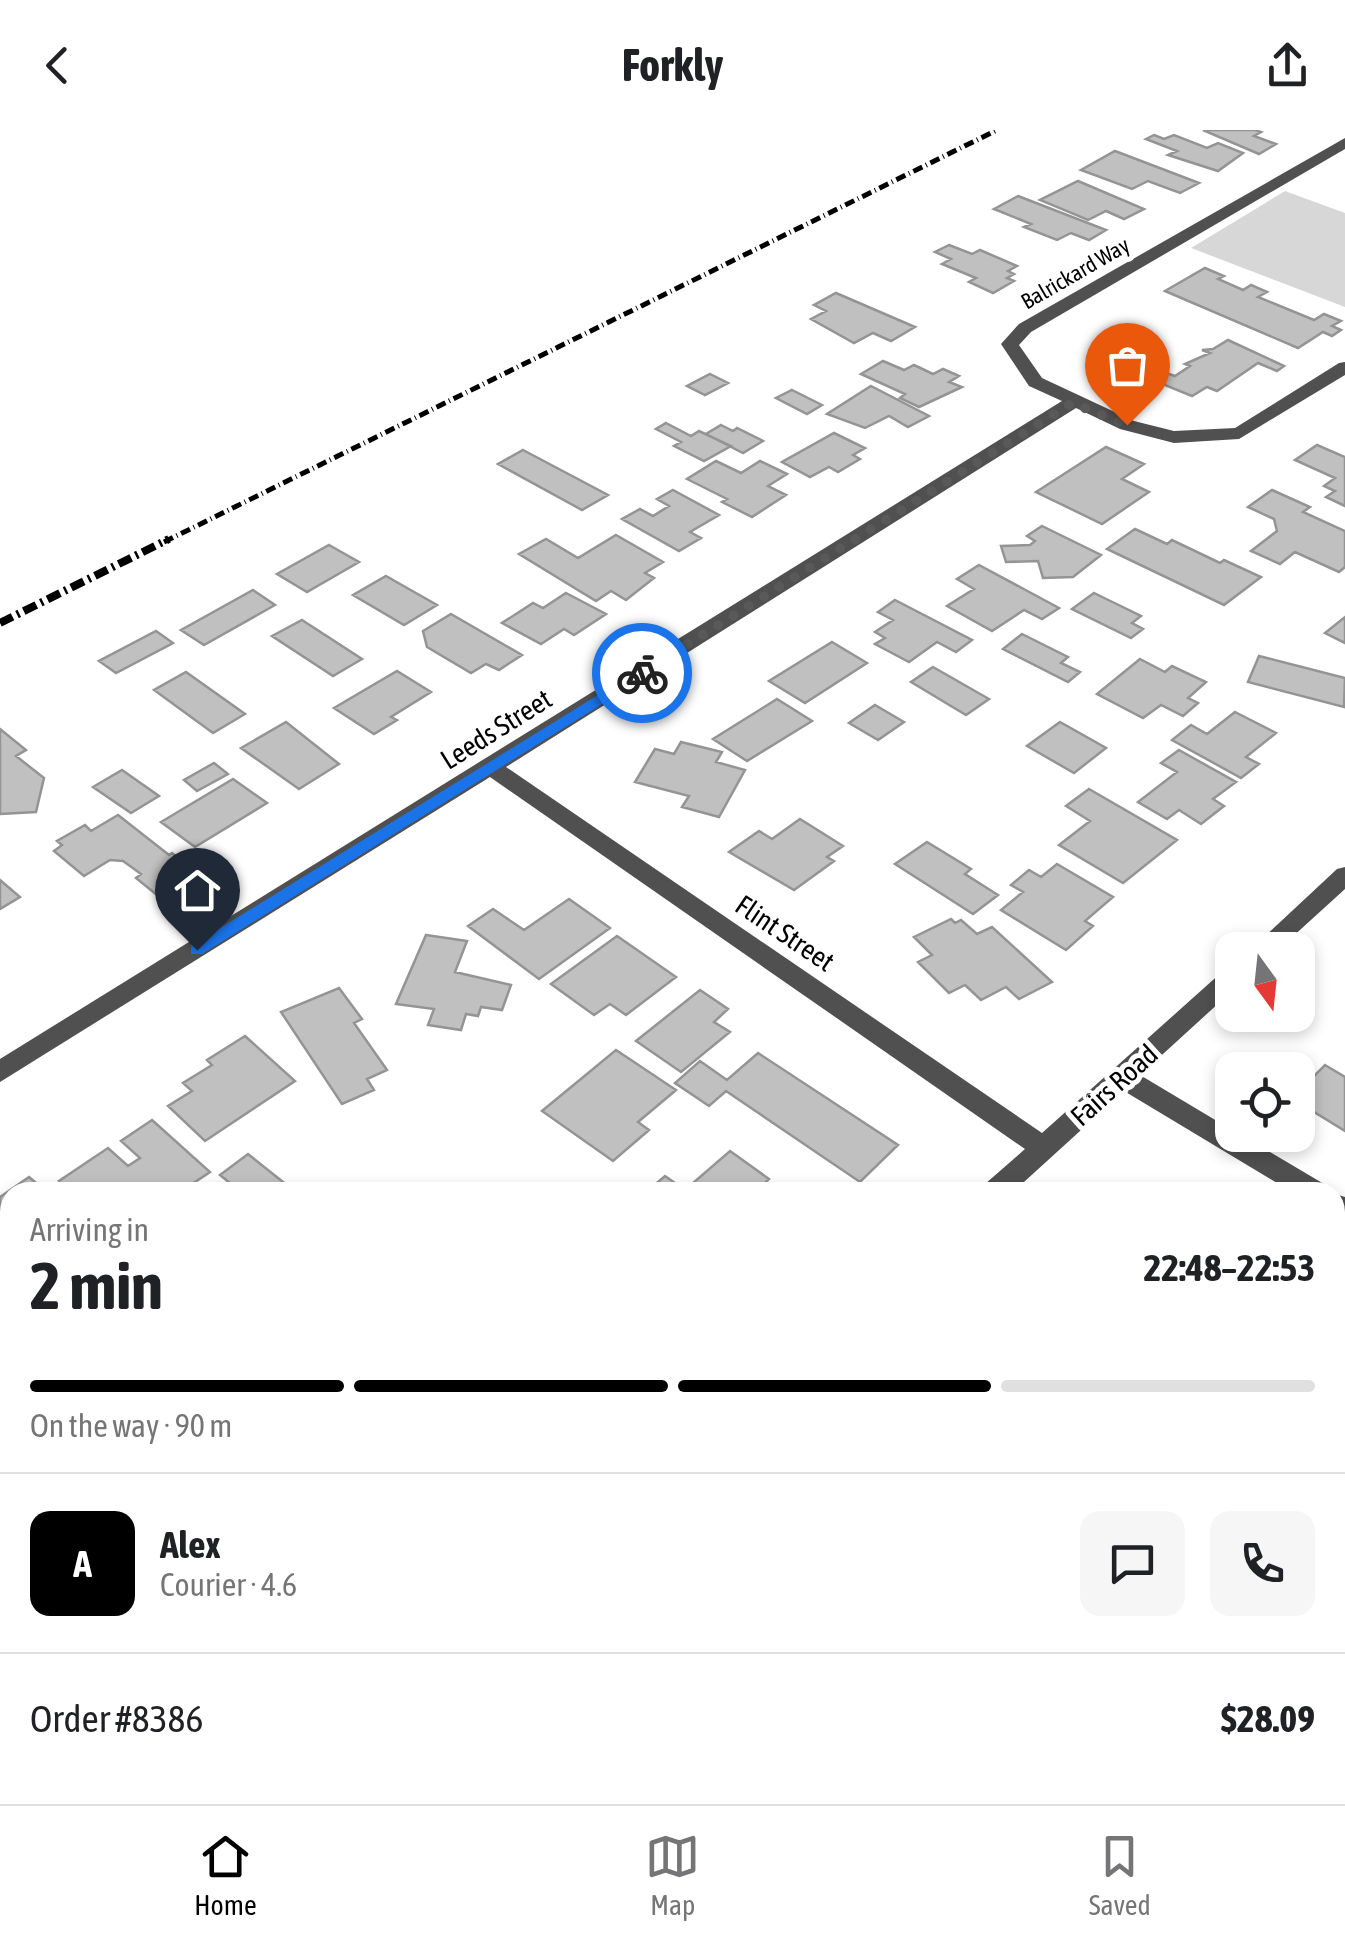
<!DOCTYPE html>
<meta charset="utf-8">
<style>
:root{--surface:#fff;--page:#f6f6f6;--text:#202124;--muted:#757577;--line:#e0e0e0;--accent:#000}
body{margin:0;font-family:"Asap Condensed",sans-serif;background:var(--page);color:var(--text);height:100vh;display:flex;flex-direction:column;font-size:38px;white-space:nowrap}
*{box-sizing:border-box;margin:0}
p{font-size:32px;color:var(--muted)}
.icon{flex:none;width:55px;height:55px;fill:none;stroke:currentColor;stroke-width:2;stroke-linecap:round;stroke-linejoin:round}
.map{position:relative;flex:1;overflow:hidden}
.drawer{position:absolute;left:0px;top:1052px;width:1345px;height:622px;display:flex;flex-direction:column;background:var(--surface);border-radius:30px 30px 0 0;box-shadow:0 5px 15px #0003}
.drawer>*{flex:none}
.needle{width:65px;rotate:165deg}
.fabs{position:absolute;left:1215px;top:802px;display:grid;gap:20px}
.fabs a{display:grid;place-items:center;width:100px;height:100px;border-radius:20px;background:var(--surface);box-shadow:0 5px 15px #0003;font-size:50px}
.pin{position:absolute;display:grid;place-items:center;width:85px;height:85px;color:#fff;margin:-102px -42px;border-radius:50% 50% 50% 0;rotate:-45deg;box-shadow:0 0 10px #0007}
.pin .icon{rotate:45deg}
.courier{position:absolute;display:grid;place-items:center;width:100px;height:100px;margin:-50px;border:8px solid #1a73e8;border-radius:50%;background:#fff;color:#222;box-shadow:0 2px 12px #0007}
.head em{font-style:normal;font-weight:700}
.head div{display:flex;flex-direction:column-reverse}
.head{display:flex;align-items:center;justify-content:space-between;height:170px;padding:0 30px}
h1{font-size:65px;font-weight:700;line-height:75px}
.bar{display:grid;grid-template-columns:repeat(4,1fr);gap:15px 10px;align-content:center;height:120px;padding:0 30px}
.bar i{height:12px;border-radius:8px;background:var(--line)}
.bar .selected{background:var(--accent)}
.bar p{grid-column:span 4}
.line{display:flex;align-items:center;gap:25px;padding:0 30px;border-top:2px solid var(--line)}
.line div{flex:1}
.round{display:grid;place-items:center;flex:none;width:105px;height:105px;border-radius:20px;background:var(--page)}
header{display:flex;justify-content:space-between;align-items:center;height:130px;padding:0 30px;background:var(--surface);font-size:45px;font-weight:700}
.menu{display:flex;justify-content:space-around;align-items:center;height:140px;border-top:2px solid var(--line);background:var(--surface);font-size:28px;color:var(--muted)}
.menu a{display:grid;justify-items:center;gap:5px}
.menu .selected{color:var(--accent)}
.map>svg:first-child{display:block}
.green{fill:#d7d7d7}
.building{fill:#c0c0c0;stroke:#949494;stroke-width:2.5}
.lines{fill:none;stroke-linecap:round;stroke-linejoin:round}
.minor{fill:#505050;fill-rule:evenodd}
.rail-far1{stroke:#000;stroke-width:5;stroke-dasharray:10 4 1 4;stroke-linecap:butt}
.rail{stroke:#000;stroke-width:8;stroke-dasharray:14 5 2.5 5;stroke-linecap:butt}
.route{fill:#1a73e8}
.done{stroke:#595959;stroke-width:10;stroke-dasharray:0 18}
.labels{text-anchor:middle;stroke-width:10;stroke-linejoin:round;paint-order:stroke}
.far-street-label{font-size:22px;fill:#000;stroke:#fff}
.street-label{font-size:28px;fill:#000;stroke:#fff}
</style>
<header><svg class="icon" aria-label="back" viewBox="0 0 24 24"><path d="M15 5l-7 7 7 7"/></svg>Forkly<svg class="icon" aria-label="share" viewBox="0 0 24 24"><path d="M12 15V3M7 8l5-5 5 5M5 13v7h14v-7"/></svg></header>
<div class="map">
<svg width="1345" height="1674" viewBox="0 0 1345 1674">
<rect width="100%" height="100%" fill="#fff"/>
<path class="green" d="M1285 61 1345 83V177L1191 118Z"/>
<path class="building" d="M1203 0H1255L1261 2 1254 6 1276 14 1259 24Z
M1154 5 1164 9 1174 5 1207 18 1218 13 1243 23 1218 41 1168 25 1177 21 1146 9Z
M1115 21 1199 53 1180 63 1148 51 1132 59 1081 40Z
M1078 51 1144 79 1124 89 1106 81 1088 90 1040 70Z
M1018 66 1106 100 1089 110 1071 103 1057 110 1024 97 1031 94 994 79Z
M949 115 972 124 980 120 1017 136 1008 141 1014 144 1007 148 1014 151 993 163 969 152 976 148 942 134 951 129 935 122Z
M1205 138 1224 146 1218 149 1243 160 1251 155 1267 162 1258 167 1314 190 1324 184 1341 191 1332 196 1341 200 1332 206 1323 202 1298 218 1165 161Z
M836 163 915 197 891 211 873 203 854 213 811 189 826 181 814 175Z
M1228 210 1284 236 1277 241 1258 233 1217 261 1207 257 1192 266 1155 251 1166 243 1175 246 1190 236 1185 234 1210 223 1202 220 1213 219Z
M883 231 904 240 914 235 933 244 943 239 959 246 949 252 962 257 919 277 900 268 905 264 861 244Z
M710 244 728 253 705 265 687 256Z
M871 256 929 286 908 297 889 286 865 298 827 284Z
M792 260 822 275 807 284 776 268Z
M666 293 691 306 699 301 731 316 704 331 674 316 681 312 656 299Z
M721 295 733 301 737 298 763 311 743 323 706 304Z
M834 303 865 318 853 325 860 329 838 342 829 337 810 347 782 332Z
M1317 315 1345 327V376L1326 367 1335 361 1324 356 1335 348 1295 330Z
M1106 317 1144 334 1122 349 1149 362 1102 394 1036 362Z
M523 320 608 365 582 380 498 334Z
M716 331 741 343 760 331 787 344 768 356 786 365 752 387 722 372 727 369 687 349Z
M673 360 719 385 690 402 701 408 679 421 622 389 640 379 653 386 669 376 657 369Z
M1272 360 1310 377 1303 382 1345 401V437L1339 442 1295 422 1280 434 1251 421 1277 401 1274 389 1248 377Z
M1042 396 1101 425 1073 447 1043 448 1038 431 1006 432 1001 416 1030 415 1035 411 1027 406Z
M1135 399 1167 414 1172 410 1220 433 1224 430 1261 447 1224 475 1107 419Z
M616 405 663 432 645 443 654 448 626 470 611 461 596 471 519 424 546 409 578 428Z
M329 415 359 432 307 462 277 444Z
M979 435 1059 478 1042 489 1024 480 992 501 947 476 974 459 957 449Z
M386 446 437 475 404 495 353 465Z
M253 460 275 475 204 515 181 500Z
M566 463 606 484 574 505 564 499 541 514 502 493 533 473 543 478Z
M1094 463 1141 486 1132 493 1143 499 1131 508 1072 479Z
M895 470 972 510 956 522 937 512 909 532 875 514 885 508 875 502 893 490 878 482Z
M451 484 522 525 499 540 486 534 471 543 427 517 423 501Z
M1345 487V513L1325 503Z
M302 490 362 529 333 546 272 506Z
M156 501 173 513 116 543 99 531Z
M1022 504 1068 527 1061 533 1080 542 1068 552 1003 519Z
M832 512 867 533 805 573 769 551Z
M1259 526 1345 548 1344 577 1248 552Z
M1140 529 1165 542 1172 536 1206 552 1188 568 1198 573 1183 586 1161 575 1143 588 1097 564Z
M933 537 989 569 966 585 911 552Z
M397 541 431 562 391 587 397 590 374 604 334 578Z
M186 542 245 584 213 603 154 560Z
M777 569 812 591 747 631 713 609Z
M875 575 904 592 878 610 849 593Z
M1235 582 1276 603 1246 627 1259 634 1241 648 1172 610 1191 595 1207 604Z
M286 592 339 634 299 659 241 618Z
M1060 592 1106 618 1074 643 1027 616Z
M0 599 26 620 16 626 44 648 36 682 0 684Z
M681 612 722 622 716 632 745 640 719 687 682 677 689 666 635 652 655 619 674 624Z
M1179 620 1236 652 1213 669 1224 676 1201 694 1179 680 1167 689 1138 672 1177 642 1161 633Z
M214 633 228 644 197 661 184 650Z
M122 640 159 666 131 683 93 657Z
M233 649 267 673 195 717 161 692Z
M1089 659 1177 710 1123 753 1059 715 1090 691 1066 676Z
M118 685 169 725 172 723 206 750 168 774 136 748 141 744 123 731 110 730 84 746 54 721 62 715 57 711 85 695 91 701Z
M800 689 843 716 827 727 834 731 794 760 729 722 759 701 772 709Z
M927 712 971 739 965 744 998 765 973 784 895 734Z
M1057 734 1113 767 1085 791 1093 796 1066 820 1001 780 1023 762 1011 755 1029 740 1041 747Z
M0 750 20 767 0 779Z
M569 769 610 798 539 849 468 796 493 779 524 800Z
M951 789 955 793 961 790 977 804 992 797 1052 852 1019 869 1006 857 981 870 965 855 949 863 918 832 932 825 914 807Z
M426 805 467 811 455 842 511 855 502 880 481 877 478 886 466 884 461 900 428 895 434 879 396 874Z
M617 806 676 847 626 885 610 874 594 885 551 854Z
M339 858 362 889 354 893 387 940 367 949 374 960 342 974 281 882Z
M700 860 728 879 714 892 730 902 681 942 636 911Z
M245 906 295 951 205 1011 168 976 192 961 183 953 212 935 207 930Z
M616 920 676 960 638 992 649 1000 613 1031 542 981Z
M758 923 898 1015 860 1052 726 961 709 976 675 953 700 931 727 950Z
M1325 935 1345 947V1001L1298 972V962Z
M152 990 210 1042 180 1062H71L59 1051 108 1018 128 1036 140 1028 121 1011Z
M730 1021 769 1049 758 1059 764 1062H646L665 1046 685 1060Z
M248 1024 283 1052 270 1062H241L220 1045Z
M29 1047 47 1062H10V1164L4 1169 0 1165V1067Z
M1335 1136 1345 1142V1194L1339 1201 1335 1198Z
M10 1206V1237L0 1226V1213Z
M1340 1527 1345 1531 1342 1594 1335 1588V1532Z
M10 1618V1665H115L104 1674H0V1626Z
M1335 1635 1345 1643V1674H1248L1237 1665H1335Z
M564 1665H706L704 1671 714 1674H562Z
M1066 1665H1156L1153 1674H1079Z"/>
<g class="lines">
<path class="minor" d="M1345 8V19L1031 202 1019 215 1042 248 1134 291 1174 301 1235 298 1339 233 1345 232V245L1239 309 1174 313 1120 299 1076 278 506 637 1042 1003 1223 841 1232 838V861L1140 945 1232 1000V1005H1241L1324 1054 1328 1062H1292L1124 961 1013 1062H981L985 1054 1025 1019 490 647 0 952V929L1062 271 1029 256 1001 214 1019 194Z
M1345 737V759L1278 820H1250L1337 739Z
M1335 1064 1345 1067V1092L1335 1089Z
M306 1665H347L344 1674H303Z
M832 1665H873L876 1674H835Z"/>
<path class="rail-far1" d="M164 412 997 0"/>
<path class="rail" d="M0 493 169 409"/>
</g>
<path class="route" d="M642 538 647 540V546L202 824H191V816Z"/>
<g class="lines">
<path class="done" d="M642 543 1072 273 1127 295"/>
</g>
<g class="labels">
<g class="far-street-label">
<text transform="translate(1075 143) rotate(-30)" y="8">Balrickard Way</text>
</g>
<g class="street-label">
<text transform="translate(496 599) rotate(-32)" y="10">Leeds Street</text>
<text transform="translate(785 803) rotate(34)" y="10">Flint Street</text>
<text transform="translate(1114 955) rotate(-42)" y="10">Fairs Road</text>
</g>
</g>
</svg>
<div class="fabs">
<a><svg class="needle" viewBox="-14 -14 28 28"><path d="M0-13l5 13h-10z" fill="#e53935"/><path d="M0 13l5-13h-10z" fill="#757577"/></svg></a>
<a><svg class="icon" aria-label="locate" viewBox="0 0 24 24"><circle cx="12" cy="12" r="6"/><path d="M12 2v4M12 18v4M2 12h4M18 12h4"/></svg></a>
</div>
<div class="pin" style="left:1127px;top:295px;background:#ea580c"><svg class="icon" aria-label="bag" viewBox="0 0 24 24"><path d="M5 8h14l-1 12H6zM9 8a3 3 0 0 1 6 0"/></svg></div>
<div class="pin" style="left:197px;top:820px;background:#1f2937"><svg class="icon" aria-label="home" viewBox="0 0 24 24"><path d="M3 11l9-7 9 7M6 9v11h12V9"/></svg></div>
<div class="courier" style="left:642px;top:543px"><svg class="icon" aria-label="bike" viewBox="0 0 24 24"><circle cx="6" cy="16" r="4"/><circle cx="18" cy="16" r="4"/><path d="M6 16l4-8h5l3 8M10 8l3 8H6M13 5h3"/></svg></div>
<section class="drawer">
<div class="head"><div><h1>2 min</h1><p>Arriving in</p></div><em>22:48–22:53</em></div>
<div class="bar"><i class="selected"></i><i class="selected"></i><i class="selected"></i><i></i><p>On the way · 90 m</p></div>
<div class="line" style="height:180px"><b class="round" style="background:var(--accent);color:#fff">A</b><div><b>Alex</b><p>Courier · 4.6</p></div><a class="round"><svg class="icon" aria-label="chat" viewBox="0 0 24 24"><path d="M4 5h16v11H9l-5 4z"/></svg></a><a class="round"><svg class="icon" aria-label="phone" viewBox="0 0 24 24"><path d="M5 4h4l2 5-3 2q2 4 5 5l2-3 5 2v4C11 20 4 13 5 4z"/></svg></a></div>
<div class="line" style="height:130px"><div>Order #8386</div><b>$28.09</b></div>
</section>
</div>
<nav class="menu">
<a class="selected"><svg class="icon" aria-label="home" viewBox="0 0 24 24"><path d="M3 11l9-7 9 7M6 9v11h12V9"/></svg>Home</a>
<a><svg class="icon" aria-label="map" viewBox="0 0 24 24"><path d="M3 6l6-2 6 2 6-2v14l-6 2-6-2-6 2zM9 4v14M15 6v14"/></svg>Map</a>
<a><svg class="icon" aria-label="saved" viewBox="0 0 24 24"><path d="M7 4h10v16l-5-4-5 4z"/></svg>Saved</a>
</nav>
